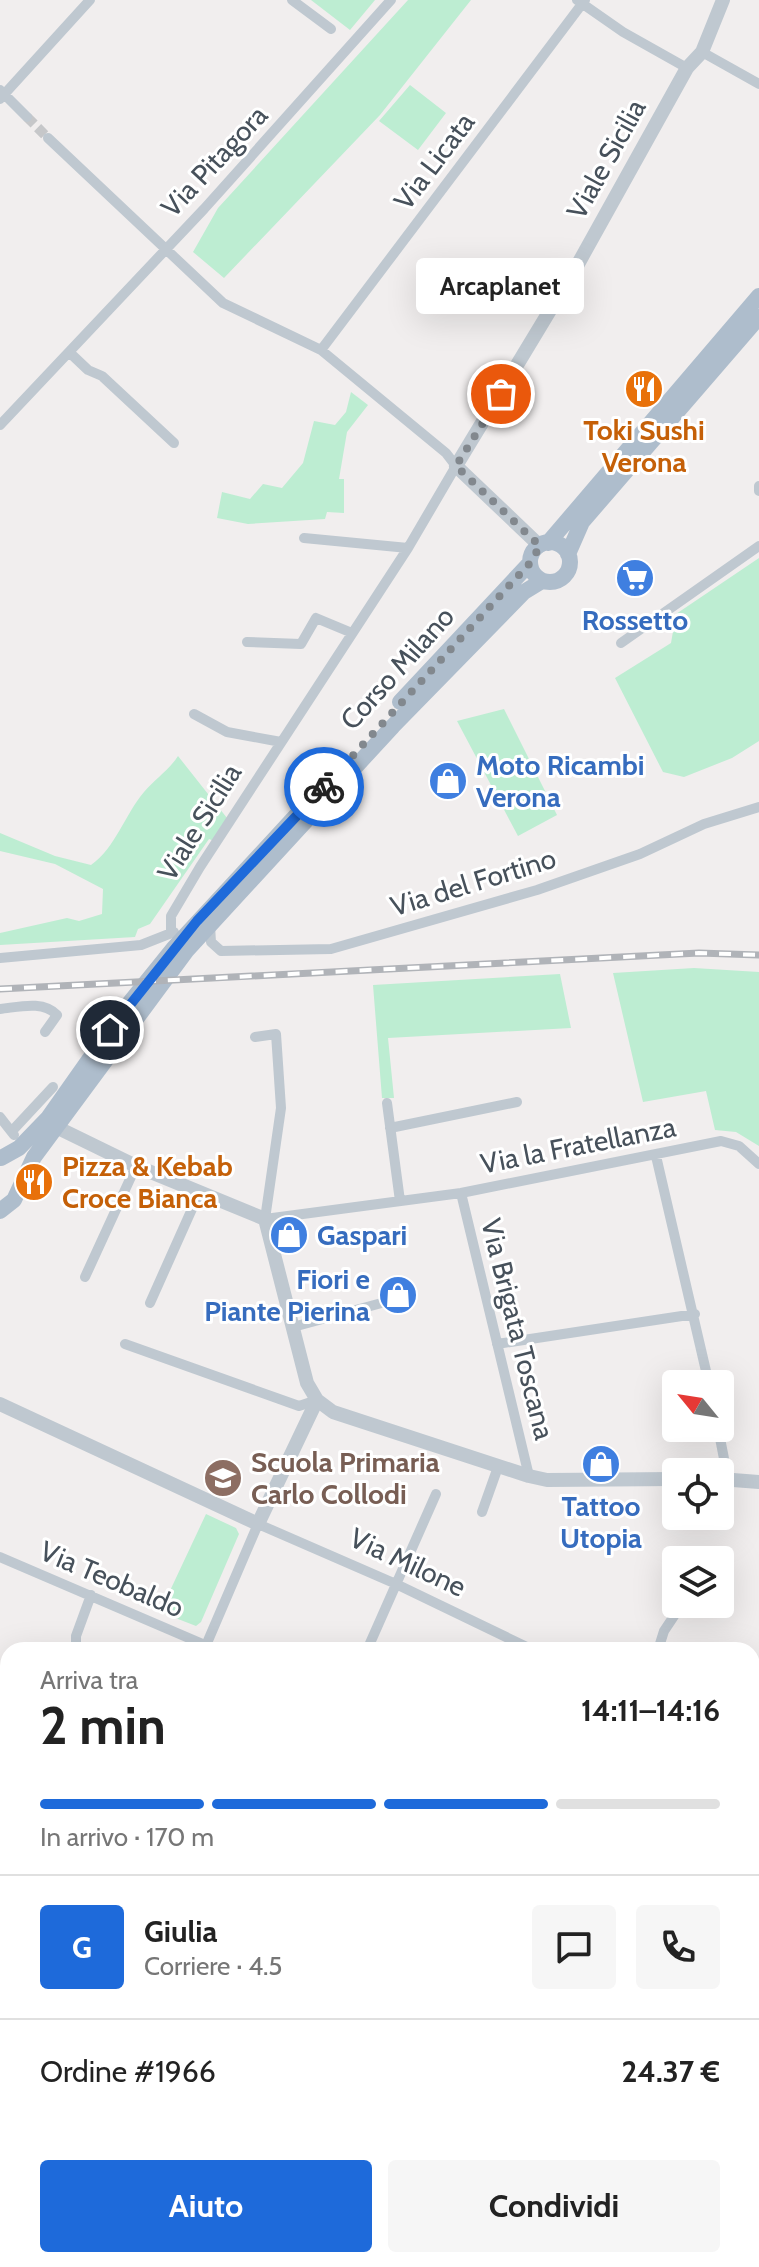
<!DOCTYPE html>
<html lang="it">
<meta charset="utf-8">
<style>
:root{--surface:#fff;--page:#f6f6f6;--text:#222;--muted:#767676;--line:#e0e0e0;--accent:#1e6ada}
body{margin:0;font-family:Cabin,sans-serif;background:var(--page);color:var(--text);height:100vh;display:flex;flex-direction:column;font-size:30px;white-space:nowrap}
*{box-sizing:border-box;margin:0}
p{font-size:26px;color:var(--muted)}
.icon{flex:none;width:44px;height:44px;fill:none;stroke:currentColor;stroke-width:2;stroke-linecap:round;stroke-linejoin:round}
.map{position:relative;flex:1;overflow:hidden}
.sheet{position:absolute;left:0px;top:1642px;width:760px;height:626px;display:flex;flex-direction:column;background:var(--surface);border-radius:24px 24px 0 0;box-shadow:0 8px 32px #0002}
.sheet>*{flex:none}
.needle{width:52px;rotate:300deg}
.buttons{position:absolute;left:662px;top:1370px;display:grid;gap:16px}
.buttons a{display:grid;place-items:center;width:72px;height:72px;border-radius:8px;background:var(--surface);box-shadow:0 8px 32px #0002;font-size:40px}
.pin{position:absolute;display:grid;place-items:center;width:68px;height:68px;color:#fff;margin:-34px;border:4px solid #fff;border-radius:50%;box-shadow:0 2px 8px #0007}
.courier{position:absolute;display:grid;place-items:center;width:80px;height:80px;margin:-40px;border:6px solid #1e6ada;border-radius:50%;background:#fff;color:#222;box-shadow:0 2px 10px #0007}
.bubble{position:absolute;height:56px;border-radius:8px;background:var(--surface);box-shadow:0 8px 32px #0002;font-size:26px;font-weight:800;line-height:56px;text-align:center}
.overview em{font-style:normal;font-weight:800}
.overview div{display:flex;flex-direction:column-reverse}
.overview{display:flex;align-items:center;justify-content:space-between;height:136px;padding:0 40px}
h1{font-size:52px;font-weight:800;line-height:60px}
.bar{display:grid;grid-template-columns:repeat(4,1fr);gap:12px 8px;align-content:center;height:96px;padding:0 40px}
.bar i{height:10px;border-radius:6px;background:var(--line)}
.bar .current{background:var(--accent)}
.bar p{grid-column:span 4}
.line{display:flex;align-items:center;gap:20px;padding:0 40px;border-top:2px solid var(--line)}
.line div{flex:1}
.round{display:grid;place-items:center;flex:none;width:84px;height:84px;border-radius:8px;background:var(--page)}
.primary-button{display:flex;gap:16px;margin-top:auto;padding:16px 40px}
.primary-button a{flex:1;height:92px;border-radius:8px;background:var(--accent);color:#fff;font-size:32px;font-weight:800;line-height:92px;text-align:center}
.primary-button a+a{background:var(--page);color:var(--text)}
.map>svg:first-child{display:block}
.green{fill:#bdedd2}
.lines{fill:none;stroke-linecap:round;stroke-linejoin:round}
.minor-tunnel{stroke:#c6c7c9;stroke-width:10;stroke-dasharray:10 5;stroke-linecap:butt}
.minor{stroke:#bfc8d0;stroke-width:10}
.tertiary{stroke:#bfc8d0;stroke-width:14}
.primary{stroke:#aebdcc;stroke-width:16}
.rail-casing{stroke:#b0b3b8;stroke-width:7}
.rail{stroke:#fff;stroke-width:4;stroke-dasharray:12;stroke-linecap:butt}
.done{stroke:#82888e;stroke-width:8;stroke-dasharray:0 14.4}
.route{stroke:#1e6ada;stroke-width:10}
.labels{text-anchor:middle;stroke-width:6;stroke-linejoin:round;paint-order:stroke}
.street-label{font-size:28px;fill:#47515b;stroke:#fff}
.food-label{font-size:28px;font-weight:bold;fill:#c56008;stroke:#fff}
.shop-label{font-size:28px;font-weight:bold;fill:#366cbe;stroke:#fff}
.education-label{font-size:28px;font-weight:bold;fill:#785e54;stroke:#fff;text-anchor:start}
</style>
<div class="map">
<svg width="759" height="2267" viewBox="0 0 759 2267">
<rect width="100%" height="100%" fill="#f1eeee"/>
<path class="green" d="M311 0H375L350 30Z
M408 0H471L380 115 224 278 193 252 218 208Z
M410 85 446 113 418 150 379 121Z
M351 392 368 405 347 432 339 479H344V513L327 512 325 519 248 524 217 518 222 492 250 499 263 484 282 488 303 463 314 421 335 425 346 412Z
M759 558V741L732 758 684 777 663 772 615 678 671 643 676 614Z
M504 709 557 815 518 836 457 721Z
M178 756 227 818 214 841 209 839 150 924 138 929 135 937 0 945V933L67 918 79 921 102 914 103 889 55 864 0 851V833L55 856 91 865C116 847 124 816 144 792 155 779 169 770 178 756Z
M694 968 759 972V1146L736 1132 715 1130 706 1091 643 1102 613 973Z
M560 974 571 1028 388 1038 394 1098H382L373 985Z
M206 1514 236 1528 239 1534 201 1622 196 1626 160 1612Z
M752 1788 759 1789V1833L752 1832Z"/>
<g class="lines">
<path class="minor-tunnel" d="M27 117 48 138"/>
<path class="minor" d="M292 0 331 29
M577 0 623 32 687 68
M702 52 759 84
M0 90 27 117
M0 99 90 0
M48 138 223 303 321 350 446 453 456 466 408 548 200 867 171 916V933
M321 350 585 0
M69 352 88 370 102 376 174 443
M0 425 204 209 391 0
M759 486V491
M304 538 408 548
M247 642 301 644 316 618 352 633
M621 643 759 546
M194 714 227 732 281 742
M210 925 211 942 221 951 331 949 537 890 640 854 704 824 759 807
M0 958 141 945 174 932
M0 1009C19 1007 43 1000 57 1015L45 1032
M255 1037 276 1034 281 1108 265 1219 461 1193 721 1141 739 1146 759 1164
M387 1103 400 1201
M0 1117 14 1135
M390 1128 517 1102
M12 1131 53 1087
M656 1156 709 1384
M461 1193 529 1476
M85 1277 136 1166
M150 1303 200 1191
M293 1327 389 1301
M125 1344 299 1406 317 1400
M497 1344 695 1314
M718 1428 728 1479
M482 1512 498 1467
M0 1557 205 1645
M76 1650V1636L91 1595
M204 1650 258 1524 396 1584 533 1650
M367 1650 436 1494
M658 1650 664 1631 682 1604
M752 1713 759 1714
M0 1740 8 1744
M0 1782 8 1805
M752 1847 759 1849
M0 1914 8 1911
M648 2260 666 2267
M137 2267 142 2260
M349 2267 352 2260"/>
<path class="tertiary" d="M540 546 456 466 578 264 687 68 702 52 723 0
M56 1127 136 1166 265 1219 307 1383 317 1400 333 1412 529 1476 547 1480 676 1479
M0 1404 258 1524 317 1400
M720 1479 759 1482
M0 2245 8 2250
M26 2260 38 2267"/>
<path class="primary" d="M530 562a20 20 0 1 1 40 0a20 20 0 1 1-40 0Z
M548 543 759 296
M568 554 582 522 759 317
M400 702 530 563
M1 1158 19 1148 48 1118 127 1006 173 949 328 781
M0 1211 14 1200 34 1157 187 950 393 726 524 592 542 581"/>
<g class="rail-casing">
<path id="rail" d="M0 989 699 953 759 955"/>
</g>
<use href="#rail" class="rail"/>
</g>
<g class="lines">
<path class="done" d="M324 787 530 563 540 546 456 466 501 394"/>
<path class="route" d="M110 1030 197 921 324 787"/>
</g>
<defs>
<g id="restaurant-disc" transform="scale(2)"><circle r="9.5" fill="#e8710a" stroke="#fff"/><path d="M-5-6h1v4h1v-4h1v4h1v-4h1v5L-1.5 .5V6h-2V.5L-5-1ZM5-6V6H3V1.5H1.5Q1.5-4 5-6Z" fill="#fff"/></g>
<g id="supermarket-disc" transform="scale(2)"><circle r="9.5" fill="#3f7fe0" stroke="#fff"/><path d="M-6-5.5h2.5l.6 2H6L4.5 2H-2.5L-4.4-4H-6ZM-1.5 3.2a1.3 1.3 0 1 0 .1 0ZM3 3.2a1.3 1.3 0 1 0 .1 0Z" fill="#fff"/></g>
<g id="shop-disc" transform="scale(2)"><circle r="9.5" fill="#3f7fe0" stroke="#fff"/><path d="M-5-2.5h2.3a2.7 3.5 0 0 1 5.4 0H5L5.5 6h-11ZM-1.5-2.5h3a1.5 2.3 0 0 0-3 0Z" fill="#fff"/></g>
<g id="school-disc" transform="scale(2)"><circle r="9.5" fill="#8d6e63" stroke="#fff"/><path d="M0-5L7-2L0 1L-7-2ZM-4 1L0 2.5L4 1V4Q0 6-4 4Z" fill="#fff"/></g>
</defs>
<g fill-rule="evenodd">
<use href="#restaurant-disc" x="644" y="389"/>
<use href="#supermarket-disc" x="635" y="578"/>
<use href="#shop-disc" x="448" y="781"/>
<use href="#restaurant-disc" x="34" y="1182"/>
<use href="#shop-disc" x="289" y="1235"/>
<use href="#shop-disc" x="398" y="1295"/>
<use href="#shop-disc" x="601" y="1464"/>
<use href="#school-disc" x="223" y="1478"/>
</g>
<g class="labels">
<g class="street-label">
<text transform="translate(606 159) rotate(-61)" y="10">Viale Sicilia</text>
<text transform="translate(214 161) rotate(-47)" y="10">Via Pitagora</text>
<text transform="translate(434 161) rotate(-53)" y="10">Via Licata</text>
<text transform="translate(397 668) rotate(-48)" y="10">Corso Milano</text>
<text transform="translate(199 822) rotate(-58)" y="10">Viale Sicilia</text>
<text transform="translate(473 882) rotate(-17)" y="10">Via del Fortino</text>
<text transform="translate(578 1145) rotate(-11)" y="10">Via la Fratellanza</text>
<text transform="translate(518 1329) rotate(76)" y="10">Via Brigata Toscana</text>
<text transform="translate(408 1562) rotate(25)" y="10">Via Milone</text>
<text transform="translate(112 1579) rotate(23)" y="10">Via Teobaldo</text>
</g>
<g class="food-label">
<text x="644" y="440">Toki Sushi<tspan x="644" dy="32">Verona</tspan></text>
<text x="62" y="1176" text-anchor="start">Pizza &amp; Kebab<tspan x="62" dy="32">Croce Bianca</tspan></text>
</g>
<g class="shop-label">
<text x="635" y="630">Rossetto</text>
<text x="476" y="775" text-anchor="start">Moto Ricambi<tspan x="476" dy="32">Verona</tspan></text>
<text x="317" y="1245" text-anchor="start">Gaspari</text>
<text x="370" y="1289" text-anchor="end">Fiori e<tspan x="370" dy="32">Piante Pierina</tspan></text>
<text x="601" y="1516">Tattoo<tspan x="601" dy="32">Utopia</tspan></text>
</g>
<g class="education-label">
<text x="251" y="1472">Scuola Primaria<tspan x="251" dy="32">Carlo Collodi</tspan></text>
</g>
</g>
</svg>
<div class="buttons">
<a><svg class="needle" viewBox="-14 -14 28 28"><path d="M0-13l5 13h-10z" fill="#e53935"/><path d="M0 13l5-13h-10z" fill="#767676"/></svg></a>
<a><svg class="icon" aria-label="locate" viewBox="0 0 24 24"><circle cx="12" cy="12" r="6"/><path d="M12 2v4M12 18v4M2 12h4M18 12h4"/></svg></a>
<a><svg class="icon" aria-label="layers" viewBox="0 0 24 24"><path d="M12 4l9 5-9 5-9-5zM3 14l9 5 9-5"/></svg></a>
</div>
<div class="pin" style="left:501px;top:394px;background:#ea580c"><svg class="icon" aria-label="bag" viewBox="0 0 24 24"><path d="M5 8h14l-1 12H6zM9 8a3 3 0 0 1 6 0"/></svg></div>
<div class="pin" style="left:110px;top:1030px;background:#1f2937"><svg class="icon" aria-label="home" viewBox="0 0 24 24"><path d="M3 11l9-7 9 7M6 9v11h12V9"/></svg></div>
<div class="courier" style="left:324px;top:787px"><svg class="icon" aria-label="bike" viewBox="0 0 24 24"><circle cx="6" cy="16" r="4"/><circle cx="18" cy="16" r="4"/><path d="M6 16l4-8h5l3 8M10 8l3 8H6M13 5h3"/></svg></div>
<div class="bubble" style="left:416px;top:258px;width:168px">Arcaplanet</div>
<section class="sheet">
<div class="overview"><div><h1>2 min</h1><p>Arriva tra</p></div><em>14:11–14:16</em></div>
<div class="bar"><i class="current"></i><i class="current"></i><i class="current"></i><i></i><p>In arrivo · 170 m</p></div>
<div class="line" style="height:144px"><b class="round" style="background:var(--accent);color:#fff">G</b><div><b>Giulia</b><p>Corriere · 4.5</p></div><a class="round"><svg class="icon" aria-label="chat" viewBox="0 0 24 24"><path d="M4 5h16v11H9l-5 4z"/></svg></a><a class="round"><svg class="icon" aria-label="phone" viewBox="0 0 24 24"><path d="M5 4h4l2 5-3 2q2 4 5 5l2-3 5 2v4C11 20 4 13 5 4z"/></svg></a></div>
<div class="line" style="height:104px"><div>Ordine #1966</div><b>24.37 €</b></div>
<div class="primary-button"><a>Aiuto</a><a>Condividi</a></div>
</section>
</div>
